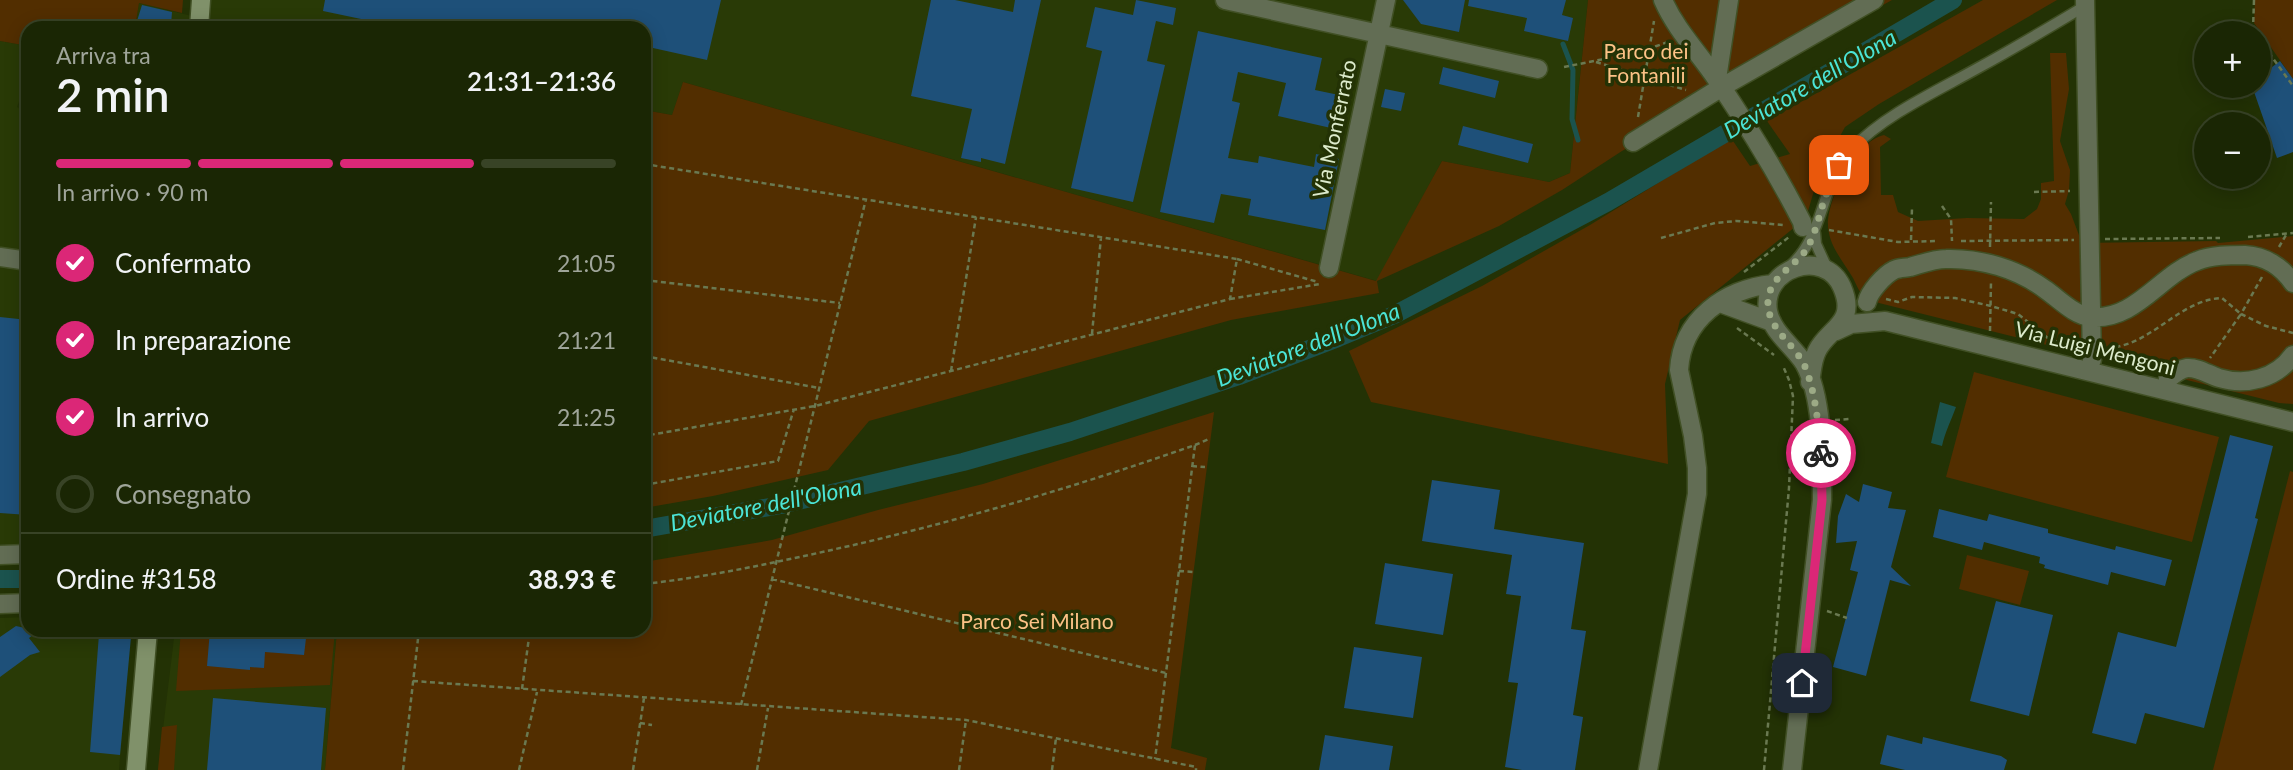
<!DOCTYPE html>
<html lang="it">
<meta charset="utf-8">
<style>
:root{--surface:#1a2604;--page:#232e0e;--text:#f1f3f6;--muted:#9fa59a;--line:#384326;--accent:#db2777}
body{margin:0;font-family:Lato,sans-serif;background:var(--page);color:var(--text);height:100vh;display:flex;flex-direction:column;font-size:26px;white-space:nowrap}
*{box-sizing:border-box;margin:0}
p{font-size:23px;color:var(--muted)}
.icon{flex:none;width:38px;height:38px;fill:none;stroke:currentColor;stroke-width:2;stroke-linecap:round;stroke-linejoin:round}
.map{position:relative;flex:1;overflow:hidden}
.sheet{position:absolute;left:21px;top:21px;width:630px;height:616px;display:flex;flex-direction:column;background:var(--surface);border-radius:21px;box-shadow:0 4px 18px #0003,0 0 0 2px var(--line)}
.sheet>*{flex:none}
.fabs{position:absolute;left:2194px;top:21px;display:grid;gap:14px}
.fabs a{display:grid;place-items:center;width:77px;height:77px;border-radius:50%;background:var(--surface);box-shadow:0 4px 18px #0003,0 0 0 2px var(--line);font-size:35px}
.pin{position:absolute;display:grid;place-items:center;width:60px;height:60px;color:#fff;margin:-30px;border-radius:14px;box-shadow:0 4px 10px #0006}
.courier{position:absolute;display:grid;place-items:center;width:70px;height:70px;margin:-35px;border:5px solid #db2777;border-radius:50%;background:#fff;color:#222;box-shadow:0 2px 9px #0007}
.summary em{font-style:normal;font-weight:600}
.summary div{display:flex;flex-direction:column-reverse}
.summary{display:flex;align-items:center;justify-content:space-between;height:119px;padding:0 35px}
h1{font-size:46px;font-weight:600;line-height:52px}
.bar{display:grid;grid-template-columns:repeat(4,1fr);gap:10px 7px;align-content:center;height:84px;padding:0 35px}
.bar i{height:9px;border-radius:5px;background:var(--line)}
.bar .current{background:var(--accent)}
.bar p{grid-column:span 4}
.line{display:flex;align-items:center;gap:18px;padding:0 35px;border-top:2px solid var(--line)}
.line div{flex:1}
ol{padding:0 35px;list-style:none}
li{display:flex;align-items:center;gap:21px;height:77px}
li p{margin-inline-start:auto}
li .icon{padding:7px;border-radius:50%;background:var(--accent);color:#fff;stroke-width:4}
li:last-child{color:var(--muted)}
li i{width:38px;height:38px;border:4px solid var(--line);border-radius:50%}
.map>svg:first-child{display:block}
.built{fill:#293a06}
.green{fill:#522e00}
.water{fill:#1b534e}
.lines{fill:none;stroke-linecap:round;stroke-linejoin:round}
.stream{stroke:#1b534e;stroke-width:5}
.canal{stroke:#1b534e;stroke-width:18}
.building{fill:#1e5079}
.lane-casing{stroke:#415025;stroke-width:13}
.street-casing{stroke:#415025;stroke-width:21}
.secondary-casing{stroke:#415025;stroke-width:21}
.path{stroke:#6a7951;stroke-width:2.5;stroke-dasharray:5 3.5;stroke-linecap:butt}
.lane{stroke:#626d54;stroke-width:10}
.street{stroke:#626d54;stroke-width:18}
.secondary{stroke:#80916a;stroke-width:18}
.done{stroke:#9caa86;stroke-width:7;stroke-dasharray:0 12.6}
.route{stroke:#db2777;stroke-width:9}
.labels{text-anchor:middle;stroke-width:7;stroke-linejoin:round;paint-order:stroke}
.park-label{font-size:21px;fill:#fdc286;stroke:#233205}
.street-label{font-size:21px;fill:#ddebcc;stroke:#233205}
.water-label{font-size:23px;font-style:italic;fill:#4be4d6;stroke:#233205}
</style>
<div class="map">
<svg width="2293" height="770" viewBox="0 0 2293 770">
<rect width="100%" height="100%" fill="#233205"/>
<path class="built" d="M205 0H1588L1570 173 1549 182 1442 161 1377 281 683 82 672 115 644 110V28H203Z
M139 3 196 17 195 28H135Z
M0 41 28 46V76L17 107 28 113V252L0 247Z
M0 262 28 265V545L0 544Z
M28 617V630H131L119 770H0V618Z
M175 630H337L325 770H158Z"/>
<path class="green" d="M0 0H183L182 13 139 3 135 28H28V46L0 41Z
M1588 0H1892L1622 151 1562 190 1499 226 1377 281 1379 293 1231 320 869 421 828 470 713 496 644 508V110L672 115 683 82 1376 281 1442 161 1549 182 1570 173Z
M1983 0H2057L1879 104 1845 127 1818 177 1806 218 1680 320 1665 384 1668 464 1371 402 1349 351 1482 286 1590 225 1731 138 1750 166 1790 154 1767 121Z
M2255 0H2293V79L2254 23Z
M2050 53H2066L2069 89 2060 141 2070 170 2069 190 2065 204 2071 214 2082 243 2216 241 2218 243 2293 236V404L2279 403 1879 303C1875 301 1868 299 1864 296 1859 292 1856 284 1853 278 1843 261 1829 246 1828 226 1827 200 1855 141 1884 135L1891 139 1880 147 1881 195H1893L1898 212 1918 221 1967 218 2024 219 2037 209 2041 199V183L2054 181Z
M1974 372 2219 437 2192 542 1946 477Z
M1214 412 1171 748 1207 758 1205 770H325L337 630H644V562L772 540 878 510 983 484Z
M2290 471 2293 472V770H2213Z
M1967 555 2029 571 2020 605 1959 589Z
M181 630H335L330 685 176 691Z
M177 725 174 770H158L162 727Z"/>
<path class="water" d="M1940 402 1956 407C1951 421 1945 432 1942 446L1931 443Z"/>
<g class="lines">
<path class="stream" d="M1563 44 1573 70 1572 119 1578 140"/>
<path class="canal" d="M644 529 781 505 963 462 1070 432 1239 376 1338 338 1394 315 1608 202 1953 0
M0 579H28"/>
</g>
<path class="building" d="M325 0H721L707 60 644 46V28H404L323 11Z
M931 0H955L1013 12 1015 0H1041L1005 164 981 158V162L961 158 972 109 911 96Z
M1136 0 1176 8 1173 25 1156 21 1147 61 1165 65 1133 202 1071 188 1102 51 1086 47 1095 7 1133 15Z
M1403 0H1465L1459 32 1421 24Z
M1469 0H1566L1562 15 1573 18 1568 41 1524 31 1527 18 1468 6Z
M142 5 172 12 171 25 137 21Z
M1198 31 1322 58 1315 90 1339 95 1331 128 1278 116 1286 83 1238 72 1232 101 1240 103 1228 158 1258 163 1259 156 1314 167 1316 154 1339 159 1325 230 1248 215 1251 199 1221 194 1214 223 1160 212Z
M2280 61 2293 79V152L2277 158 2252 86H2259V77Z
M1443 67 1499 81 1495 98 1439 84Z
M1385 89 1405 93 1401 111 1381 107Z
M1463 126 1533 144 1528 163 1458 145Z
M0 317 28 320V515L0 513Z
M2230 435 2273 446 2255 518 2258 519 2204 728 2145 713 2136 744 2092 733 2118 632 2176 647Z
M1432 480 1500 490 1494 529 1584 543 1571 629 1586 631 1573 715 1583 717 1575 770H1522L1505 767 1518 683 1508 682 1521 596 1506 594 1512 555 1422 541Z
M1863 484 1892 492 1888 508 1906 510 1891 567 1911 586 1890 580 1866 676 1833 667 1858 572 1850 570 1857 541 1836 543 1838 516 1846 494 1859 502Z
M1939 509 1987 521 1989 514 2048 529V533L2115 550 2116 546 2172 560 2165 586 2111 572 2108 585 2044 568 2045 565 2039 563 2040 557 1984 542 1982 550 1933 537Z
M1385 563 1453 574 1443 635 1375 624Z
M1996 601 2053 615 2029 716 1970 701Z
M16 626 38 631 29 638 40 652 30 655 0 677V637Z
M210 630H307L304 655 265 652 264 668 250 667V670L207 666Z
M99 634 131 637 120 755 90 752Z
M1354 647 1422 657 1413 718 1344 708Z
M213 698 326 708 321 770H207Z
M1325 735 1393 746 1389 770H1319Z
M1887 735 1922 744 1923 737 2001 756 2007 760 2004 770H1905L1880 764Z"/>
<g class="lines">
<g class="lane-casing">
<path id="lane" d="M1815 233 1816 244 1827 268
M1790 266C1825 236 1820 183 1852 149 1884 115 1937 91 1978 68 2015 48 2050 27 2085 6"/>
</g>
<g class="street-casing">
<path id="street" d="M1225 0 1538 69
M1663 0C1676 30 1699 53 1717 80 1748 126 1777 173 1802 222L1803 227
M2085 0 2092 360
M1717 79 1729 0
M1633 142 1722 87 1874 0
M0 257 28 261
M1329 268 1386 0
M1867 302C1869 292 1884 275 1894 270 1898 268 1905 268 1910 267 1921 264 1934 259 1946 259 1981 258 2018 269 2046 290 2059 299 2075 316 2091 317 2135 321 2160 275 2197 261 2211 255 2230 255 2245 255 2265 256 2282 267 2293 283
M1720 303 1772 322
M1836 331 1851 324 1885 321 2293 422
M2168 379C2174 374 2180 369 2187 368 2198 367 2209 375 2219 378 2246 386 2276 379 2293 355
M0 555 28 554
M0 604 28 603
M1648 770 1697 494V468L1693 436 1679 370C1682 319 1725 289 1773 284
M1792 770 1822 500C1822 460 1824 399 1804 363 1793 346 1772 332 1768 311 1761 268 1824 247 1842 287 1858 324 1828 328 1817 351 1812 361 1812 372 1810 382"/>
</g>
<g class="secondary-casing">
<path id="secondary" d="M199 28 201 0
M136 770 148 630"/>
</g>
<path class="path" d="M2254 0 2253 30 2255 33
M2259 39 2293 86
M1596 62 1686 90
M1564 67 1639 52 1668 42
M1638 117 1654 21
M644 164 1237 259 1230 299 815 406 644 436
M2034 192 2070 191
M1942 206 1951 219 1952 241
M1829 230 1898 242 1937 241
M2248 237 2293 233
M1661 238 1715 223 1736 221 1784 225
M2105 239 2220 238
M1911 240 1912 208
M1961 241 2074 240
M1990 247 1991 202
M2279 247 2286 235
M1237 259 1318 282
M1744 272 1789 237
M2262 277 2241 314 2266 326 2293 333
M644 280 840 303
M1230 299 1320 284
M1886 299 1898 302 1912 297 1955 298 1991 306 2018 314 2049 339 2076 347
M1737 328 1774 355
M1990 331 1991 282
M1092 334 1101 237
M2107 348C2152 346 2178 300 2222 298L2241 314 2210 358
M644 356 819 388
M951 371 976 217
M1835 420 1849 419
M1195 445 1209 439
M1192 466 1205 467
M644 485 778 461 794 409
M1179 571 1193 572
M772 579 1166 673
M644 584C716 576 787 560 858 544 972 517 1084 484 1195 445L1155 759
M1827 611 1847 618
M516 632 529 635
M413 681 966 720 1196 767V770
M522 689 530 630
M741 705 866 199
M640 723 652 725
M403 770 419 630
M519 770 537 692
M633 770 644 698
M757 770 768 708
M959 770 966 720
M1052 770 1056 738
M1764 770 1789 488 1793 396 1789 380 1783 366"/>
<use href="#lane" class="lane"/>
<use href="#street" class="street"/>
<use href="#secondary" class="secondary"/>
</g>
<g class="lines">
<path class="done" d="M1821 453C1818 424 1816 396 1806 369 1796 343 1766 330 1768 300 1770 277 1794 267 1806 250 1817 232 1820 209 1828 190 1831 181 1835 173 1839 165"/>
<path class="route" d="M1802 683 1822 500 1821 453"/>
</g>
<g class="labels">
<g class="park-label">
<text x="1646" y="59">Parco dei<tspan x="1646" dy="24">Fontanili</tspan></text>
<text x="1037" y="629">Parco Sei Milano</text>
</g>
<g class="street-label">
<text transform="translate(1335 129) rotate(-78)" y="7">Via Monferrato</text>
<text transform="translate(2095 349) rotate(14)" y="7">Via Luigi Mengoni</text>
</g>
<g class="water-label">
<text transform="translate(1810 84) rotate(-30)" y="8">Deviatore dell'Olona</text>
<text transform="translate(1308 345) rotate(-21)" y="8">Deviatore dell'Olona</text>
<text transform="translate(766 505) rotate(-11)" y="8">Deviatore dell'Olona</text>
</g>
</g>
</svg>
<div class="fabs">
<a>+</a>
<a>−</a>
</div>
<div class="pin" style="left:1839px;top:165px;background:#ea580c"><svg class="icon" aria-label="bag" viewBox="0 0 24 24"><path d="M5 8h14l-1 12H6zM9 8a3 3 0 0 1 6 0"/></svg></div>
<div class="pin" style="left:1802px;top:683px;background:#1f2937"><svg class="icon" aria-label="home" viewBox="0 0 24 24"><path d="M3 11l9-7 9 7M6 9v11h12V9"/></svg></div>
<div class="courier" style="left:1821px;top:453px"><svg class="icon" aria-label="bike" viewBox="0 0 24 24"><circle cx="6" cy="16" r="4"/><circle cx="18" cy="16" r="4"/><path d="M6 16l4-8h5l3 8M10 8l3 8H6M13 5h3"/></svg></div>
<section class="sheet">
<div class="summary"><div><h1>2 min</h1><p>Arriva tra</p></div><em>21:31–21:36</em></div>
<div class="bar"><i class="current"></i><i class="current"></i><i class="current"></i><i></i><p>In arrivo · 90 m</p></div>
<ol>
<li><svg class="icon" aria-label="check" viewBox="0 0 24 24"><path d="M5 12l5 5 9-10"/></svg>Confermato<p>21:05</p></li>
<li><svg class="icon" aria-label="check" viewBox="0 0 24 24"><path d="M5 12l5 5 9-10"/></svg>In preparazione<p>21:21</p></li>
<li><svg class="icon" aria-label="check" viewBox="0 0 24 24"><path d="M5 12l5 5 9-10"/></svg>In arrivo<p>21:25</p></li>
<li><i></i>Consegnato</li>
</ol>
<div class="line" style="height:91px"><div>Ordine #3158</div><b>38.93 €</b></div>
</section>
</div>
